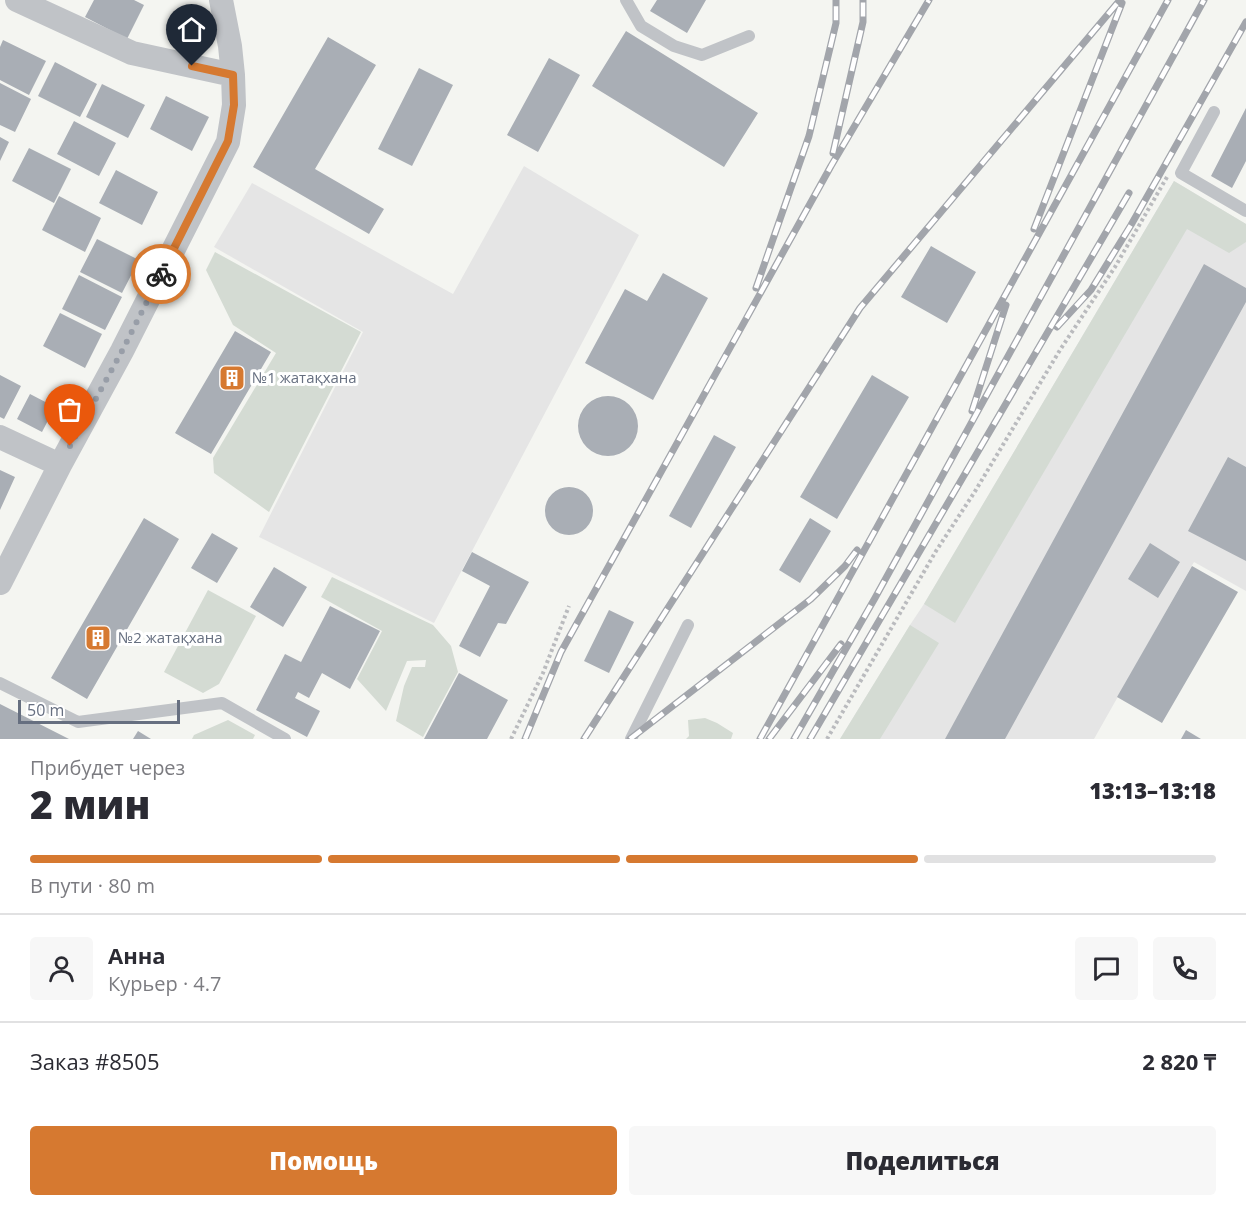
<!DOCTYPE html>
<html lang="ru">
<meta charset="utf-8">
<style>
:root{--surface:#fff;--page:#f7f7f7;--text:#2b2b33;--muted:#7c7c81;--line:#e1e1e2;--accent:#d67930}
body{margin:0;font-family:"Open Sans",sans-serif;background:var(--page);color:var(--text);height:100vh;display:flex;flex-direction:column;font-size:22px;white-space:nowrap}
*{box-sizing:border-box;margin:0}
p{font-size:20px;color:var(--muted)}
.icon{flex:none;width:33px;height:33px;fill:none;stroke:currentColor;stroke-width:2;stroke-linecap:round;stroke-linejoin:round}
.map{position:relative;height:739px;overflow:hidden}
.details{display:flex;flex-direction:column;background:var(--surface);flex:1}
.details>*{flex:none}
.scale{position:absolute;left:18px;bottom:15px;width:162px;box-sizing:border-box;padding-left:6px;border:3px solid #666f80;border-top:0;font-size:16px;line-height:21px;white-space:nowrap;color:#666f80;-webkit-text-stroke:4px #fff;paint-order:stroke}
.pin{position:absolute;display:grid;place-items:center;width:51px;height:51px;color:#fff;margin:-62px -26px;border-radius:50% 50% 50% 0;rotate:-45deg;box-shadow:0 0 6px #0007}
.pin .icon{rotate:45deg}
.courier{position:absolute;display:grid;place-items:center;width:60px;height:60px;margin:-30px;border:4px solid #d67930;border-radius:50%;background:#fff;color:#222;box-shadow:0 2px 8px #0007}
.summary em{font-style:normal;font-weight:800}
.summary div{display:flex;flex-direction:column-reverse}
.summary{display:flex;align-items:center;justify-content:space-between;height:102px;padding:0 30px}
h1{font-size:39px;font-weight:800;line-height:45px}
.bar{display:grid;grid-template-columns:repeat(4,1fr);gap:9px 6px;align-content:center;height:72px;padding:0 30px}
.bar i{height:8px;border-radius:4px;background:var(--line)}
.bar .active{background:var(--accent)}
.bar p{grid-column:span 4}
.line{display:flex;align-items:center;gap:15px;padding:0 30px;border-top:2px solid var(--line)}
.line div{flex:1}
.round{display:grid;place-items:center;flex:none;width:63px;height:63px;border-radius:6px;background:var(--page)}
.button{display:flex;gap:12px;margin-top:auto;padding:12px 30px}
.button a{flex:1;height:69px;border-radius:6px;background:var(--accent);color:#fff;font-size:24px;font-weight:800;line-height:69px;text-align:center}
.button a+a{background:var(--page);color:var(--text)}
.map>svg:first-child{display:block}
.built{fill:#e5e5e5}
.green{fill:#d4dbd3}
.building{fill:#a9aeb5}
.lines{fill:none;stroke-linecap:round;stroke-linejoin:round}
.path{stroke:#babbbe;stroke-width:4;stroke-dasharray:3 3;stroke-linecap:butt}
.service{stroke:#c0c3c7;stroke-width:12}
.minor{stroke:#c0c3c7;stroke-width:24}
.rail-casing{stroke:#a2a5ab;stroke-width:7}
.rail{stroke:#fff;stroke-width:4.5;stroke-dasharray:14;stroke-linecap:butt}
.done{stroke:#989ea8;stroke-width:6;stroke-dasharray:0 10.8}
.route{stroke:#d67930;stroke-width:8}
.labels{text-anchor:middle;stroke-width:6;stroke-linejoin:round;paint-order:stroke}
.poi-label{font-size:15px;fill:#666f80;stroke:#fff;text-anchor:start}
</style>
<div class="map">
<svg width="1246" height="739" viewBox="0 0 1246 739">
<rect width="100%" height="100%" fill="#f4f5f1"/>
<path class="built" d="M524 166 639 235 434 623 259 537 363 332 214 247 252 183 453 294Z
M1174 181 1246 224V591L1194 562 1094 739H840L910 625 924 604Z"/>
<path class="green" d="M1174 181 1246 224V242L1229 253 1187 229 955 623 924 604Z
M215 252 361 332 269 512 214 473 213 458 276 353 233 325 206 270Z
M332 577 433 625 451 646 458 672 423 737 396 721 404 686 412 667H425L426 660 407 661 386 711 357 679 382 631 321 597Z
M208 590 256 616 219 684 203 693 164 672Z
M910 625 939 643 880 739H840Z
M705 718 717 723 733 733 731 739H686L689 736 688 720Z
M228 720 255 735 253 739H192L194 735Z"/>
<path class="building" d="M94 0H134L144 5 127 39 85 17Z
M657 0H706L687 33 650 11Z
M626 31 758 113 724 167 592 86Z
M328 37 376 65 315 169 384 209 369 234 253 167Z
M3 40 46 61 29 95 0 80V47Z
M549 58 580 75 538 152 507 135Z
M55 62 97 84 80 117 38 96Z
M419 68 453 85 412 166 378 149Z
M0 83 31 99 15 132 0 125Z
M102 84 145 105 128 138 86 117Z
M166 96 209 117 192 151 150 129Z
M1246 108V161L1232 188 1211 176Z
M74 121 116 143 99 176 57 154Z
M0 137 9 142 0 161Z
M29 148 71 169 54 203 12 181Z
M116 170 158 192 142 225 99 203Z
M59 196 101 218 85 252 42 230Z
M97 239 139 260 122 293 80 272Z
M931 246 976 272 947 323 901 297Z
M1204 264 1246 288V302L1005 739H945Z
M663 273 708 298 653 400 585 363 625 289 647 301Z
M79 275 122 297 105 330 62 309Z
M60 313 102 334 85 368 43 346Z
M235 331 271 352 211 454 175 433Z
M0 375 21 386 4 419 0 417Z
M872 375 909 397 837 519 800 497Z
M30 394 55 407 42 432 17 419Z
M578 426a30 30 0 1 1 60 0a30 30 0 1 1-60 0Z
M714 435 736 447 691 528 669 516Z
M1228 457 1246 467V561L1188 531Z
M0 470 15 477 0 510Z
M545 511a24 24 0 1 1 48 0a24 24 0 1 1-48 0Z
M144 518 179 539 87 699 51 678Z
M810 518 831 531 800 583 779 570Z
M212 533 238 548 217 583 191 568Z
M1150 543 1180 562 1158 598 1128 579Z
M472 552 529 582 506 624 498 623 480 657 459 646 490 586 462 571Z
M1192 566 1238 592 1162 723 1117 697Z
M274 567 307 587 283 627 250 607Z
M330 606 380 631 350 689 322 673 309 698 298 692 295 698 320 711 307 737 256 710 285 654 301 662Z
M609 610 634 622 609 673 584 661Z
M459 673 508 700 487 739H424Z
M0 704 69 739H0Z
M1186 730 1201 739H1181Z
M138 731 151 739H133Z"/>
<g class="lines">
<path class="path" d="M511 739 543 673 569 606
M827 739 936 551 974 493 1060 350 1115 267 1167 177"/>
<path class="service" d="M626 0 641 26 674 46 702 55 749 36
M1214 112 1181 173 1246 211
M0 683 78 722 222 703 285 739
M631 739 688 625"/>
<path class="minor" d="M17 0 132 53 233 75
M0 437 60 465
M0 583 60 465 122 351 228 142 234 105 233 75 230 46 221 0"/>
<g class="rail-casing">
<path id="rail" d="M833 153 863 22V0
M1034 229 1122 3
M756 288 809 136 836 23V0
M1057 327 1091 290 1131 225 1246 22
M972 411 1006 305
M525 739 561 652 831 166 929 0
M584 739 860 308 1120 0
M630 739 811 599 845 566 857 550
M760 739 1168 0
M769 739 841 644
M794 739 875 598 1204 0
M810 739 1129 193"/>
</g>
<use href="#rail" class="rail"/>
</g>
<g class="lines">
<path class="done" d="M70 446 122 351 161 274"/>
<path class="route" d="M161 274 228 141 234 105 233 75 192 66"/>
</g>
<defs>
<g id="building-square" transform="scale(1.35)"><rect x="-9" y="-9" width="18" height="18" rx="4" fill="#d67930" stroke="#fff"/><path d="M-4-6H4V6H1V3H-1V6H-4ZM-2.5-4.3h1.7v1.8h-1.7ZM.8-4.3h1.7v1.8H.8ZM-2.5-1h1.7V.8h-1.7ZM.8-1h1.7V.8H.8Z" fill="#fff"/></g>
</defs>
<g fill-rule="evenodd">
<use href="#building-square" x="232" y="378"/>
<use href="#building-square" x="98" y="638"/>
</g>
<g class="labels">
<g class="poi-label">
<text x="252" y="383">№1 жатақхана</text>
<text x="118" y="643">№2 жатақхана</text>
</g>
</g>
</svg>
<div class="scale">50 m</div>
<div class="pin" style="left:70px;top:446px;background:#ea580c"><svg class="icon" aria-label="bag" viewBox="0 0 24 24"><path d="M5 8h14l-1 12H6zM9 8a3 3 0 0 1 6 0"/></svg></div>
<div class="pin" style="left:192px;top:66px;background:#1f2937"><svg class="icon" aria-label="home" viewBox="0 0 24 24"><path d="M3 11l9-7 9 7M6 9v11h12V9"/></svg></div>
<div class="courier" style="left:161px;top:274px"><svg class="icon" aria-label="bike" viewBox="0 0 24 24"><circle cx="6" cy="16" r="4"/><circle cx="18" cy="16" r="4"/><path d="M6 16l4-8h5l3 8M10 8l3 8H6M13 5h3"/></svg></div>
</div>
<section class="details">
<div class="summary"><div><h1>2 мин</h1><p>Прибудет через</p></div><em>13:13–13:18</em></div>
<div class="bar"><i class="active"></i><i class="active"></i><i class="active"></i><i></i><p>В пути · 80 m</p></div>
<div class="line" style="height:108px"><a class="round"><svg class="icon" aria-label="person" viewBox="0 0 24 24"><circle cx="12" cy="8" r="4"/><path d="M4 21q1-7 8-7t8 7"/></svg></a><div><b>Анна</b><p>Курьер · 4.7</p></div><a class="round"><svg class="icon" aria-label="chat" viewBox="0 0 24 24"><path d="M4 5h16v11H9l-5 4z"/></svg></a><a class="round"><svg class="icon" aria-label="phone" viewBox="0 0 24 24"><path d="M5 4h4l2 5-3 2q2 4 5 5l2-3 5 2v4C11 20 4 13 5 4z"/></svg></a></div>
<div class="line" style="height:78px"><div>Заказ #8505</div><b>2 820 ₸</b></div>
<div class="button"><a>Помощь</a><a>Поделиться</a></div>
</section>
